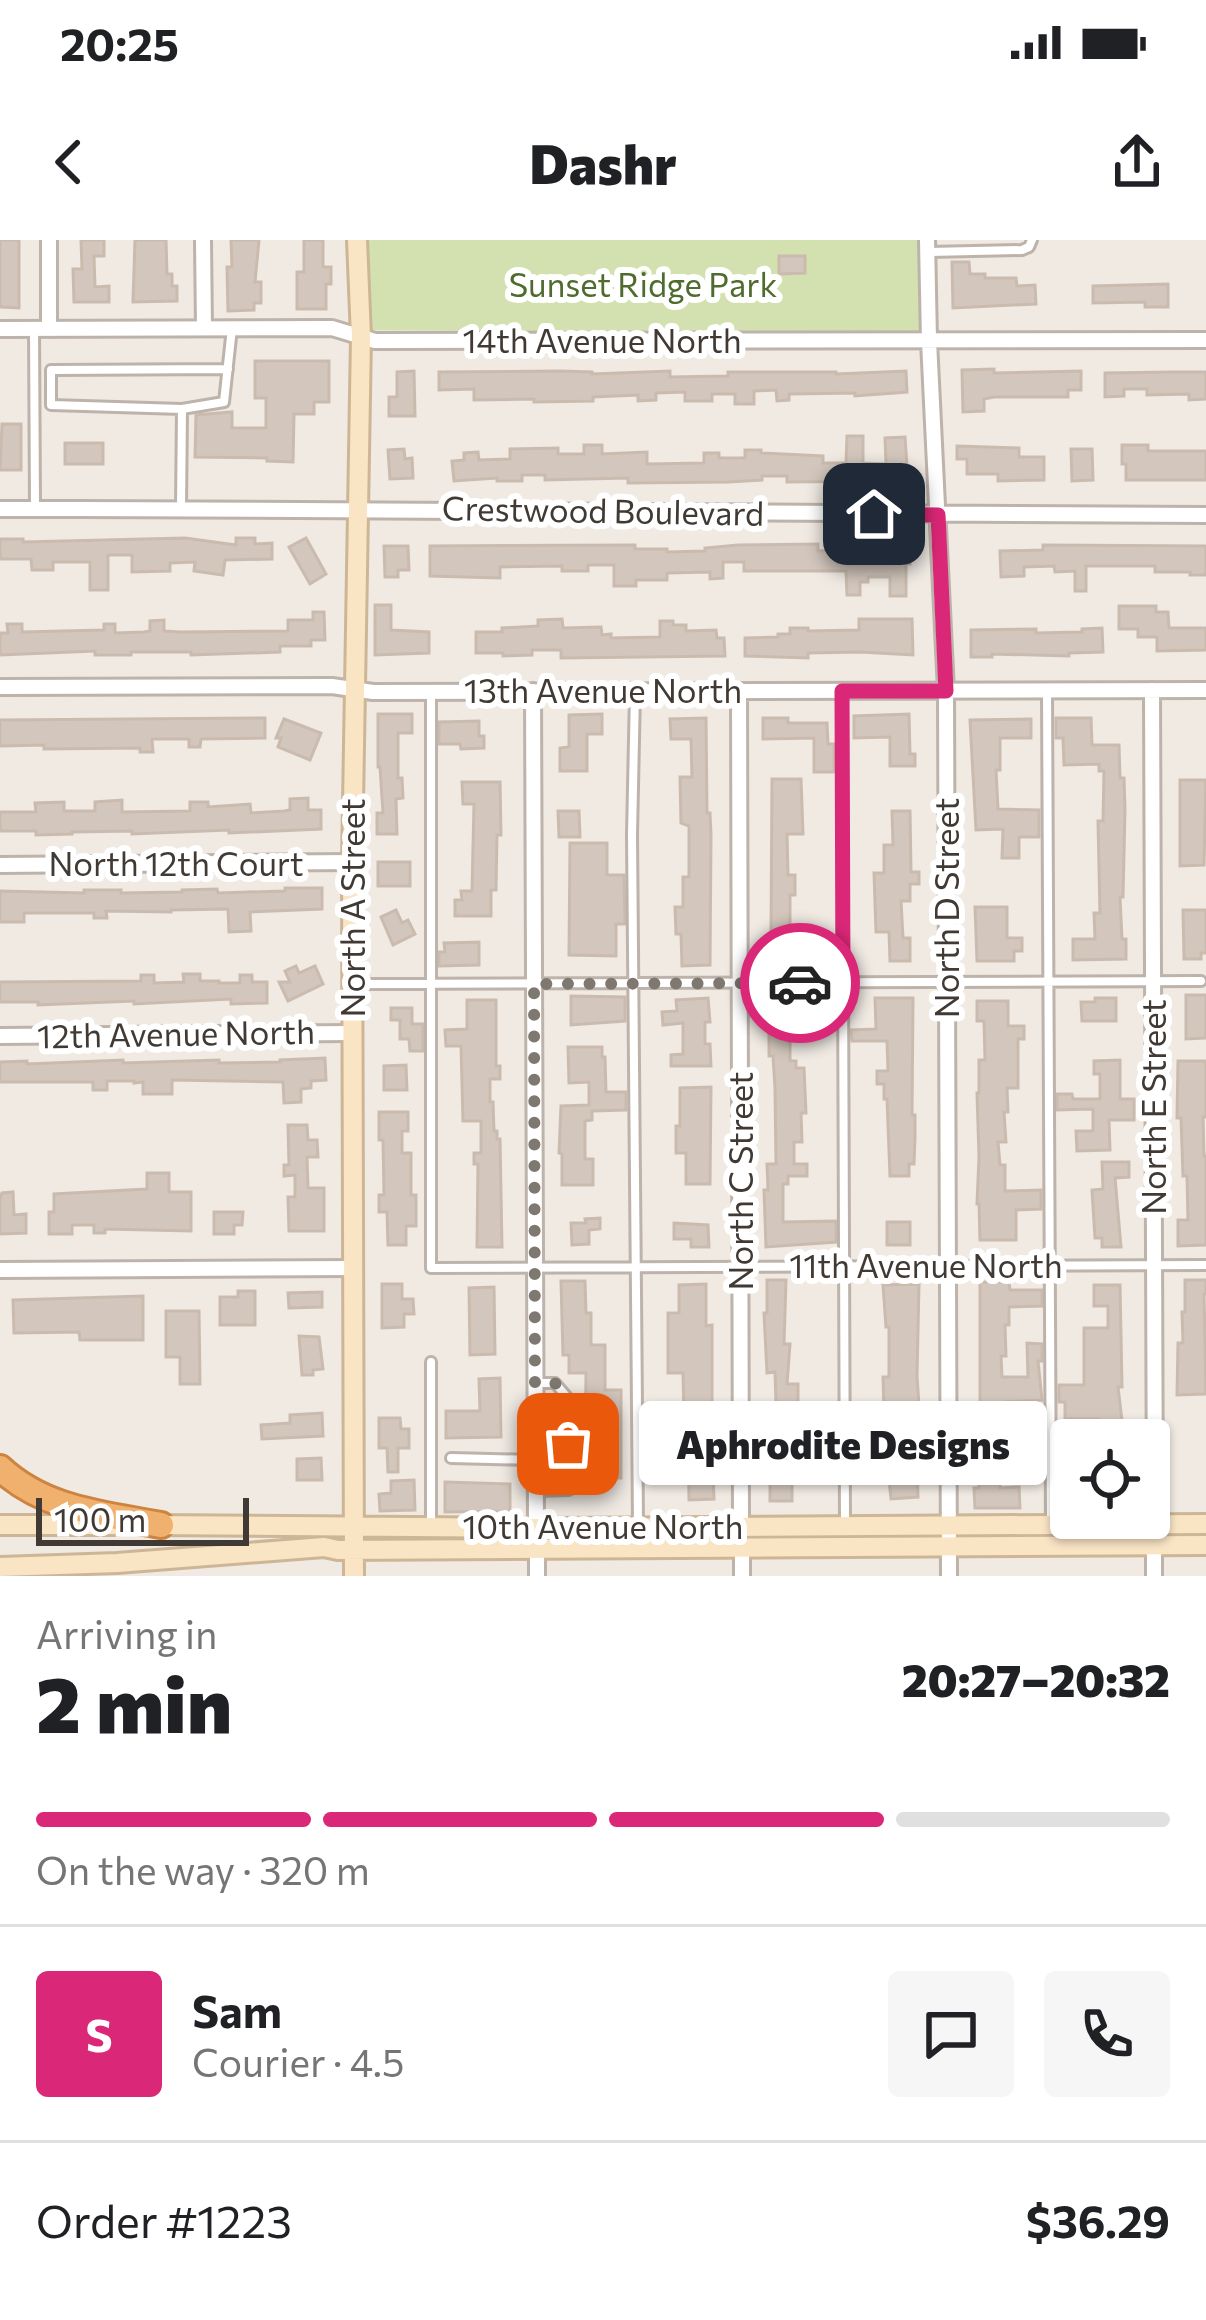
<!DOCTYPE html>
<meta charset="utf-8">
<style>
:root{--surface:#fff;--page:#f6f6f6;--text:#202124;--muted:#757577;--line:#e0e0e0;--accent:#db2777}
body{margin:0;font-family:Commissioner,sans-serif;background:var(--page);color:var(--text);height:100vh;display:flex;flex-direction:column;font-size:45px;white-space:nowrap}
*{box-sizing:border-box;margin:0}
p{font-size:39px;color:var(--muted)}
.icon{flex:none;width:66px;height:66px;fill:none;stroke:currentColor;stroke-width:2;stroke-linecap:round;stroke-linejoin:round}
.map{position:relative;height:1336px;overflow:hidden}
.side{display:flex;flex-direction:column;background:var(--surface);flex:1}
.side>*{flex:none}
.buttons{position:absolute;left:1050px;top:1179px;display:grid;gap:24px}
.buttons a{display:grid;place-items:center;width:120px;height:120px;border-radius:12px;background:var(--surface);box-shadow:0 3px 9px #0004;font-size:60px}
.scale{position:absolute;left:36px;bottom:30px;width:213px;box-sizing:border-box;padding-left:12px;border:6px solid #413a34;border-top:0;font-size:33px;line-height:42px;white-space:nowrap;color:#413a34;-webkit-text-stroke:9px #fff;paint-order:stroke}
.pin{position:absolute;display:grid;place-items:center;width:102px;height:102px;color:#fff;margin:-51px;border-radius:24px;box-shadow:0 6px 18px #0006}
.courier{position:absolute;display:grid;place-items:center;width:120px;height:120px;margin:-60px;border:9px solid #db2777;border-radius:50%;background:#fff;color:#222;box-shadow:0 3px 15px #0007}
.bubble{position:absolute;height:84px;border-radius:12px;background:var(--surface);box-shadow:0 3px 9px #0004;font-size:39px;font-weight:800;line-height:84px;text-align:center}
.overview em{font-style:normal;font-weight:800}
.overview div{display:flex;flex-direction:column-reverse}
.overview{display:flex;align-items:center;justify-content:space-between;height:204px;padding:0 36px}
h1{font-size:78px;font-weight:800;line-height:90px}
.bar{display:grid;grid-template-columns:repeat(4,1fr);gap:18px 12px;align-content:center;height:144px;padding:0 36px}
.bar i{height:15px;border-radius:9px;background:var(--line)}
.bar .active{background:var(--accent)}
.bar p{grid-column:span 4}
.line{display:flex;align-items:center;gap:30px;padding:0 36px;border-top:3px solid var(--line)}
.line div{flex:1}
.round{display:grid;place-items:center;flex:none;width:126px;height:126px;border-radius:12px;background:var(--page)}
.status{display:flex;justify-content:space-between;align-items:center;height:84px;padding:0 60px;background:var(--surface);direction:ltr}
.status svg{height:33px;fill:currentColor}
header{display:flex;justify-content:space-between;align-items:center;height:156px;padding:0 36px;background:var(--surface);font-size:54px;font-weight:800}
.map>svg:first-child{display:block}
.green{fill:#d2e1af}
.building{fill:#d3c7bd;stroke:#cabbae;stroke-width:3}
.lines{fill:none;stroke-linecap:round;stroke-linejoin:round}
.lane-casing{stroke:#bdb3aa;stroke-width:14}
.street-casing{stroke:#bdb3aa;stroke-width:20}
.secondary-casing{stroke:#ccb696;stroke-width:24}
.highway-casing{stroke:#cd8440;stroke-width:30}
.lane{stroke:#fff;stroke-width:8}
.street{stroke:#fff;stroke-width:14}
.secondary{stroke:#f9e4c4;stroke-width:18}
.highway{stroke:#f0b16e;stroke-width:24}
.done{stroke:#7e7871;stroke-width:12;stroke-dasharray:0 21.6}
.route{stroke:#db2777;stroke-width:15}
.labels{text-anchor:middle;stroke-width:12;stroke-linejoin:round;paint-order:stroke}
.park-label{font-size:33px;fill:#4f6c2e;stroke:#fff}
.street-label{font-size:33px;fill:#413a34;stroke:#fff}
</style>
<div class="status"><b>20:25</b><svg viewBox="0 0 49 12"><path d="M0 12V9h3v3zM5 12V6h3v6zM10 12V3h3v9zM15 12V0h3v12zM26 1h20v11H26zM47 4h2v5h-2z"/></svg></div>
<header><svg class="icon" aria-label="back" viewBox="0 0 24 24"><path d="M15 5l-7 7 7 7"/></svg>Dashr<svg class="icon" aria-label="share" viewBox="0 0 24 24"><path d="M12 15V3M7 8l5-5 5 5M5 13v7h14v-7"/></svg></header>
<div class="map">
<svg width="1206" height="1336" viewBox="0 0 1206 1336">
<rect width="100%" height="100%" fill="#f0eae3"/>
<path class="green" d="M363 0H918L923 94 366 90Z"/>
<path class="building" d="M0 0H19V68L0 67Z
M81 0H104V16H94L95 47 109 46V62H74L73 29H82Z
M135 0H166L167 34H172V46H177V61L133 62Z
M231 0H259L255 42H261V63H254V70L228 71 227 27H232Z
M304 0H323V27H331V44H326V69H297V32H304Z
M779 16H805V33L779 34Z
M952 22H969L970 34H985V38H1016L1017 46 1035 45 1036 64 953 68Z
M1168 44V67H1145V62L1093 63V46Z
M255 121H329V162H314V174H294L293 222 267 221V218L195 217 196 175 232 172V188H266V158H255Z
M994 129V133L1081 131V150H1068V157H994L984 159V171L963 172 962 130Z
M414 131 415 176H389V157H397V132Z
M560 131 592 132V134L670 131V137L728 136V132H836V134L906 131 907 152 855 156V153L789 154V160L777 161 776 150 754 151V164H735V154H712V161H685V152L656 153V160L638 161V155L593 157V161L534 162V159L474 160V149L439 150V132Z
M1173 132H1206V159L1189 160V154L1147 155V149H1124V156L1105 157V133Z
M2 184H21V230H0Z
M847 196H863V223L886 224 885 198 905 197 908 241 787 242V236H762V240L728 242 628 243V238L545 240V235H522V241H497V238L454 241 452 221 464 220V213L478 212 479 220 510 219V209L558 208V214H584V205H602V214L647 212V224L704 223V213H719V218H745V210H761V213L823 216V223H846Z
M65 203H103V224H65Z
M1122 205H1148V211H1206V240H1126V224H1122Z
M957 206 1019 208V217H1044V240L998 241V234H967V219H957Z
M404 209 405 219 412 218 413 238 390 239 388 210Z
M1071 209H1092L1093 240 1072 241Z
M185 298 236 305V298H255V304L272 303V319L225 320 223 335 194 331 195 322 170 323V331L132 332V315H108V350H90V322H53V330H32L31 319H0V299H23V302Z
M306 298 326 334 310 344 289 307Z
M818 304V311L846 310V304H857V309H888V304H910V324H906V356H890V337H868V342H860V355H847L846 331H744V322H723V338L710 339V332L667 333V340H636V346H614V325H588V331H562V326L500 327V338L430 336V306L635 305V309H667V312L705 311V308L738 305Z
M1043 305 1206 306V335H1190V332H1155V326H1086V351H1075V331L1055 332 1054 326 1024 327V336L1001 337 1000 311 1043 310Z
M384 306H408L409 330H398V337H385Z
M375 365H391V390L429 392V413L375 415Z
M1119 366H1156V372H1168L1169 388H1206V410L1157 411V397H1138V389H1119Z
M313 372H324L325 400H311V406H280V412L191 415V412H131V415H95V411L0 415V393H8L7 384H22V392L104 390V384H115V393L144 392 150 391V381L164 380V391L181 392 288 391V380H313Z
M562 379 563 388 601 387 602 395 611 394V398L660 397V381H673V385H686V391L716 390 717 398H724L725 416 561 418V410H532V415L503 416V413H476V392H502V388L538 386V380Z
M859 379H912L913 415 860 412 808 413V418L745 416V398L778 397V394H790V388H808V391L859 390Z
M1102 388 1103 412 1069 413V416L992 414V417H971V390L1036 389V393L1082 392V389Z
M378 474H412V493H398V538H402L403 558 396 559 397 594H377V573H383L380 527H378Z
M602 474V494H587V531H560V508L569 507V475Z
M909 474 910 514H915V526H890V497L854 498V476Z
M265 478V498L201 499 200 507H189V499H152L153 512H140V508L44 509V505L0 506V480Z
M706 478 707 573H710L711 595 710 725 682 726 681 694H676L675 667H683V637H689V586L681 583 680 537H692L691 499H671L670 479Z
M763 478H788V483H827L828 504H834V532H814V498L763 499Z
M1056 478H1091L1092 505H1119L1120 538H1124L1125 570 1123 657H1120L1122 699H1126V719L1073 720V699H1095L1094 673H1100L1098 581H1103L1104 531H1099V524L1064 525 1063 498H1056Z
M284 479 321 493 310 520 278 507 281 498H276Z
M1031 479V498H1000V530H996L998 569 1039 570V597H1019V618H1002L1003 589 976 590 970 480Z
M479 481V496H484V508L461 509 460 504H439V482Z
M772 539H801L803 594H787L788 635H795V655H790V686L810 685V710L802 711V722H782V696H771Z
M1180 540H1206L1204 625 1180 626Z
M462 542H500L501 595H497L496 650H491V676H455V660H462L461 651H472L474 564H463Z
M308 558V570H321V589L229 593V590L132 594V591L72 592V594L36 595V591H0V572H36L35 563 64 562V571H95V562L122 560V572L190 571V562H208V567L250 564 251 573 284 571 290 570V559Z
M558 571H579L580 597H559Z
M892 571H910L911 632H919V644H910V661H901L903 698H910V721H890L889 692H876L874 633H884V605H893Z
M570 603H607V635H624L625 684H616V716L569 715Z
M378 622H410V646H378Z
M285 648H322V669L250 672 251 691 229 692 228 669 171 670V672L106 671 107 678H94V673H24V682H0V651L84 653V650H121V653L182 652V650L217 649 218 653 285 651Z
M975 667H1007V698H1022V711H1014V721H977Z
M396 670 402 683 408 680 415 694 393 705 381 677Z
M1183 670H1206V713H1201V719H1184Z
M479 702V725L439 726V712H445L444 703Z
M296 726 299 733 315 726 323 744 288 761 279 742H290L285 731Z
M183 734H200V741H219V743H240V735H252V742H267V763L231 764V759L134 764V761L38 765V762H0V742L141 741V735H154V743L184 742Z
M1186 755H1206V798L1186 799Z
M571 756 625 757V781L571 785Z
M796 756V783H790V821H796V828H804L806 873H801L802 902H794V924H807V936H788V944H783V982L836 981V1002L766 1007 764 950H768L767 924H776L775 848 773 816H769V757Z
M708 758 710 782H705V804H710L711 826H671V815L683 814V783L663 785 662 772 677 771 676 760Z
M875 758H913L912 875H915V897L914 924H909V936H890L887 859H884V844H877V831H888L887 801H852L851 790 876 789Z
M1095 758H1116V781H1082L1081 762H1095Z
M467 760H496V826H500V839H490V862H493L494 891H497V899H500L502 1007H477L478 924H474V913H481V881H463L461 806H446L445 790 467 789Z
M977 761H1008V786H1024V799H1018V848H1007L1008 872H1004L1006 902H998L1000 925H1005V951L1041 950V969L1016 970V1000H980L979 964H977L979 917 977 853H979V820H985L984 781H977Z
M391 768H412V784H423V811H410L409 799H400V780H391Z
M568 807H602V817H605L606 852H626V870L592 871V880L585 881V919H593V945H562V914L559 913 561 866 589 865V842L569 843Z
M325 818 326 840 311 841V848L301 849V862L284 863 283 842 172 840V854H143V842L134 843V841H107V850H93V842H0V822L27 821V824L123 820V823L219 820V823L280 822V820Z
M1120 820V859H1134V880H1109L1110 910 1077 911 1076 891H1093V869L1057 870V854H1072L1073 859H1100V834H1094V821Z
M1178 821H1206V877H1203L1204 916H1206V1005L1178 1006V980H1188L1187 936H1183L1181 878H1177Z
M406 825 407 850H384V826Z
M711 847 710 944H686V913H676V886H680V848Z
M379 872H408V891H402V913H411V955H416V986H406V1005H388L387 972H379V955H384L383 900H379Z
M288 885H307L308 900H317L318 917H307L308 948H324V991H289L288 957H295V935L284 936V925H289Z
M1102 922H1129V937L1115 938 1121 1007H1102V998H1095L1092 950 1103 949Z
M147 933H169V952H191V991L105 989V993H94V985H72V994H49V972H54V954L147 949Z
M13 952 14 975 26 974V993L0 994V958L2 953Z
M214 972H243L242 985H234V994H214Z
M600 978V989L589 990V1004L572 1005 571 983H586L585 979Z
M887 982H910V1005H887Z
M674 983 708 985 709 1007H691V999H674Z
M767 1040H786L784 1104H790L787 1144H798V1164H795L797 1194 777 1196 775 1132 767 1133 764 1073H767Z
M1185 1040H1206V1054H1204L1206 1154 1177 1155 1178 1103H1183L1182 1072H1185Z
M561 1041H585L586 1073H591V1105H605V1150H621V1238H585L586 1133H569V1115H563Z
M980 1042H1009L1010 1050H1042V1066L1009 1067V1085H1005L1006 1116H1001L1002 1137H1028L1027 1103 1042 1104V1121H1038L1042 1160 1005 1162V1182H972V1167H980Z
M382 1044H402V1059H413L414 1074H404V1087L382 1088Z
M706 1044V1086L712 1085V1163H709L710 1233H713L714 1259 689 1260 688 1196H670V1177H684L683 1133H668V1073H679V1045Z
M919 1044 917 1136 921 1194H916L918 1257 891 1259 889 1240 893 1239V1215H853V1204L885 1203 883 1137H889V1087H886L883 1045Z
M1094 1045H1120L1122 1147H1118L1123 1189H1099V1179H1065V1162H1059V1145H1084V1088H1108V1066H1094Z
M494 1047 495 1114 470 1115 469 1048Z
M238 1051H255V1085H220V1057H238Z
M322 1052V1067L289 1068 288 1053Z
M143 1056V1100H80L79 1092 14 1093 13 1060Z
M166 1071H199L200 1144H180V1117H166Z
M299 1096 319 1097 323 1129 313 1130V1135H302Z
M500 1138 501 1197 446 1198V1171H480L479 1139Z
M322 1173 323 1196 262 1199 261 1185 290 1183V1175Z
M379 1178H400L401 1189H409V1208H398V1232H388L387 1208H379Z
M821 1200H836V1227H812V1207H821Z
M1005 1206V1226H1000V1248L1019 1247 1020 1268H975L974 1248H979V1207Z
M321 1218 322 1240H297V1219Z
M770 1233H792V1261H770Z
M414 1240 415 1270 380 1271 379 1254 391 1253V1241Z
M445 1242 510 1244V1271L445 1272Z"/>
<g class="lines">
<g class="lane-casing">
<path id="lane" d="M929 12 1022 10 1029 7 1032 0
M34 90 35 267
M228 129 51 130V165L182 169 224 162 232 88
M181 267 182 169
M431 452V1028L1206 1025
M635 452 632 595 638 1283
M842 452 845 1283
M1047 452 1051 1283
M356 744 1201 741
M535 1143H555L567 1157 569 1250 538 1251
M451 1218 534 1220
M431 1287V1122"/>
</g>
<g class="street-casing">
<path id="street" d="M49 0V88
M203 0 204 88
M927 0 929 101 946 451 949 1336
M0 89 332 88 375 101 1206 100
M0 269C402 268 804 275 1206 275
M0 447 332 446 373 452 1206 450
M1152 450 1155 1284
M533 451 536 1288
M739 451 741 1286
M0 625 352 622
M0 796 352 793
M0 1030 353 1028
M1154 1305V1336
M742 1309V1336
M537 1310V1336"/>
</g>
<g class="secondary-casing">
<path id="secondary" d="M0 1285H115
M149 1285 536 1288 1206 1284
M0 1327 117 1323 324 1307 338 1310 1206 1305
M354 1336 352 622 361 97 357 0"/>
</g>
<g class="highway-casing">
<path id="highway" d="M0 1228C45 1270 103 1274 161 1285"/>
</g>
<use href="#lane" class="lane"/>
<use href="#street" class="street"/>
<use href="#secondary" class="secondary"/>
<use href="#highway" class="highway"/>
</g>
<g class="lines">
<path class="done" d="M568 1204 567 1157 555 1143H535L534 744 800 743"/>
<path class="route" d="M800 743 843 742 842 451H946L938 275 874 274"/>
</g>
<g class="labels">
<g class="park-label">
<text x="643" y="57">Sunset Ridge Park</text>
</g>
<g class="street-label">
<text x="602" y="113">14th Avenue North</text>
<text transform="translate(603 271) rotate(1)" y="12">Crestwood Boulevard</text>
<text x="603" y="463">13th Avenue North</text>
<text x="176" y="636">North 12th Court</text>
<text transform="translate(353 668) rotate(-90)" y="12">North A Street</text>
<text transform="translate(947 668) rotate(-90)" y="12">North D Street</text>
<text transform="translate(176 794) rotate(-1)" y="12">12th Avenue North</text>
<text transform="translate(1154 867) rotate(-90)" y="12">North E Street</text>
<text transform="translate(741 941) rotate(-90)" y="12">North C Street</text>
<text x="926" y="1038">11th Avenue North</text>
<text x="603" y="1299">10th Avenue North</text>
</g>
</g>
</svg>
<div class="buttons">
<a><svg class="icon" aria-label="locate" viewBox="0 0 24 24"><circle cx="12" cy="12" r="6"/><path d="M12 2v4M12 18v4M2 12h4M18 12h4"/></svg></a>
</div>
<div class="scale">100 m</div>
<div class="pin" style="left:568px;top:1204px;background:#ea580c"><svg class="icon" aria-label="bag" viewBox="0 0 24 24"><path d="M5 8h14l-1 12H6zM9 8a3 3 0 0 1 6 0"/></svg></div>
<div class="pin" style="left:874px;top:274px;background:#1f2937"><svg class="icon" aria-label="home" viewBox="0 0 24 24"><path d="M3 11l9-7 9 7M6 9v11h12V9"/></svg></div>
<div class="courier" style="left:800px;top:743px"><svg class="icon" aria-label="car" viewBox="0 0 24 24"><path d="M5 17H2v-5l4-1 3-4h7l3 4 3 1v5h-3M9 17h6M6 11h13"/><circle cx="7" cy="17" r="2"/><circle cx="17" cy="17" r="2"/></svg></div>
<div class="bubble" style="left:639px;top:1161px;width:408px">Aphrodite Designs</div>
</div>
<section class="side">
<div class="overview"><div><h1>2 min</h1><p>Arriving in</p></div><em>20:27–20:32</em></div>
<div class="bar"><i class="active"></i><i class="active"></i><i class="active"></i><i></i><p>On the way · 320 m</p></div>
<div class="line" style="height:216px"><b class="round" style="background:var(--accent);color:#fff">S</b><div><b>Sam</b><p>Courier · 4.5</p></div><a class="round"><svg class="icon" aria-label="chat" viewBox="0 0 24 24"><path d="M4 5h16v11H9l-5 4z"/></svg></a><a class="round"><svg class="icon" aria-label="phone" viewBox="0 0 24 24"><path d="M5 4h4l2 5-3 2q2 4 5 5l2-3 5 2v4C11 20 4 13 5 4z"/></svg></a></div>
<div class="line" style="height:156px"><div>Order #1223</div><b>$36.29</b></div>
</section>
